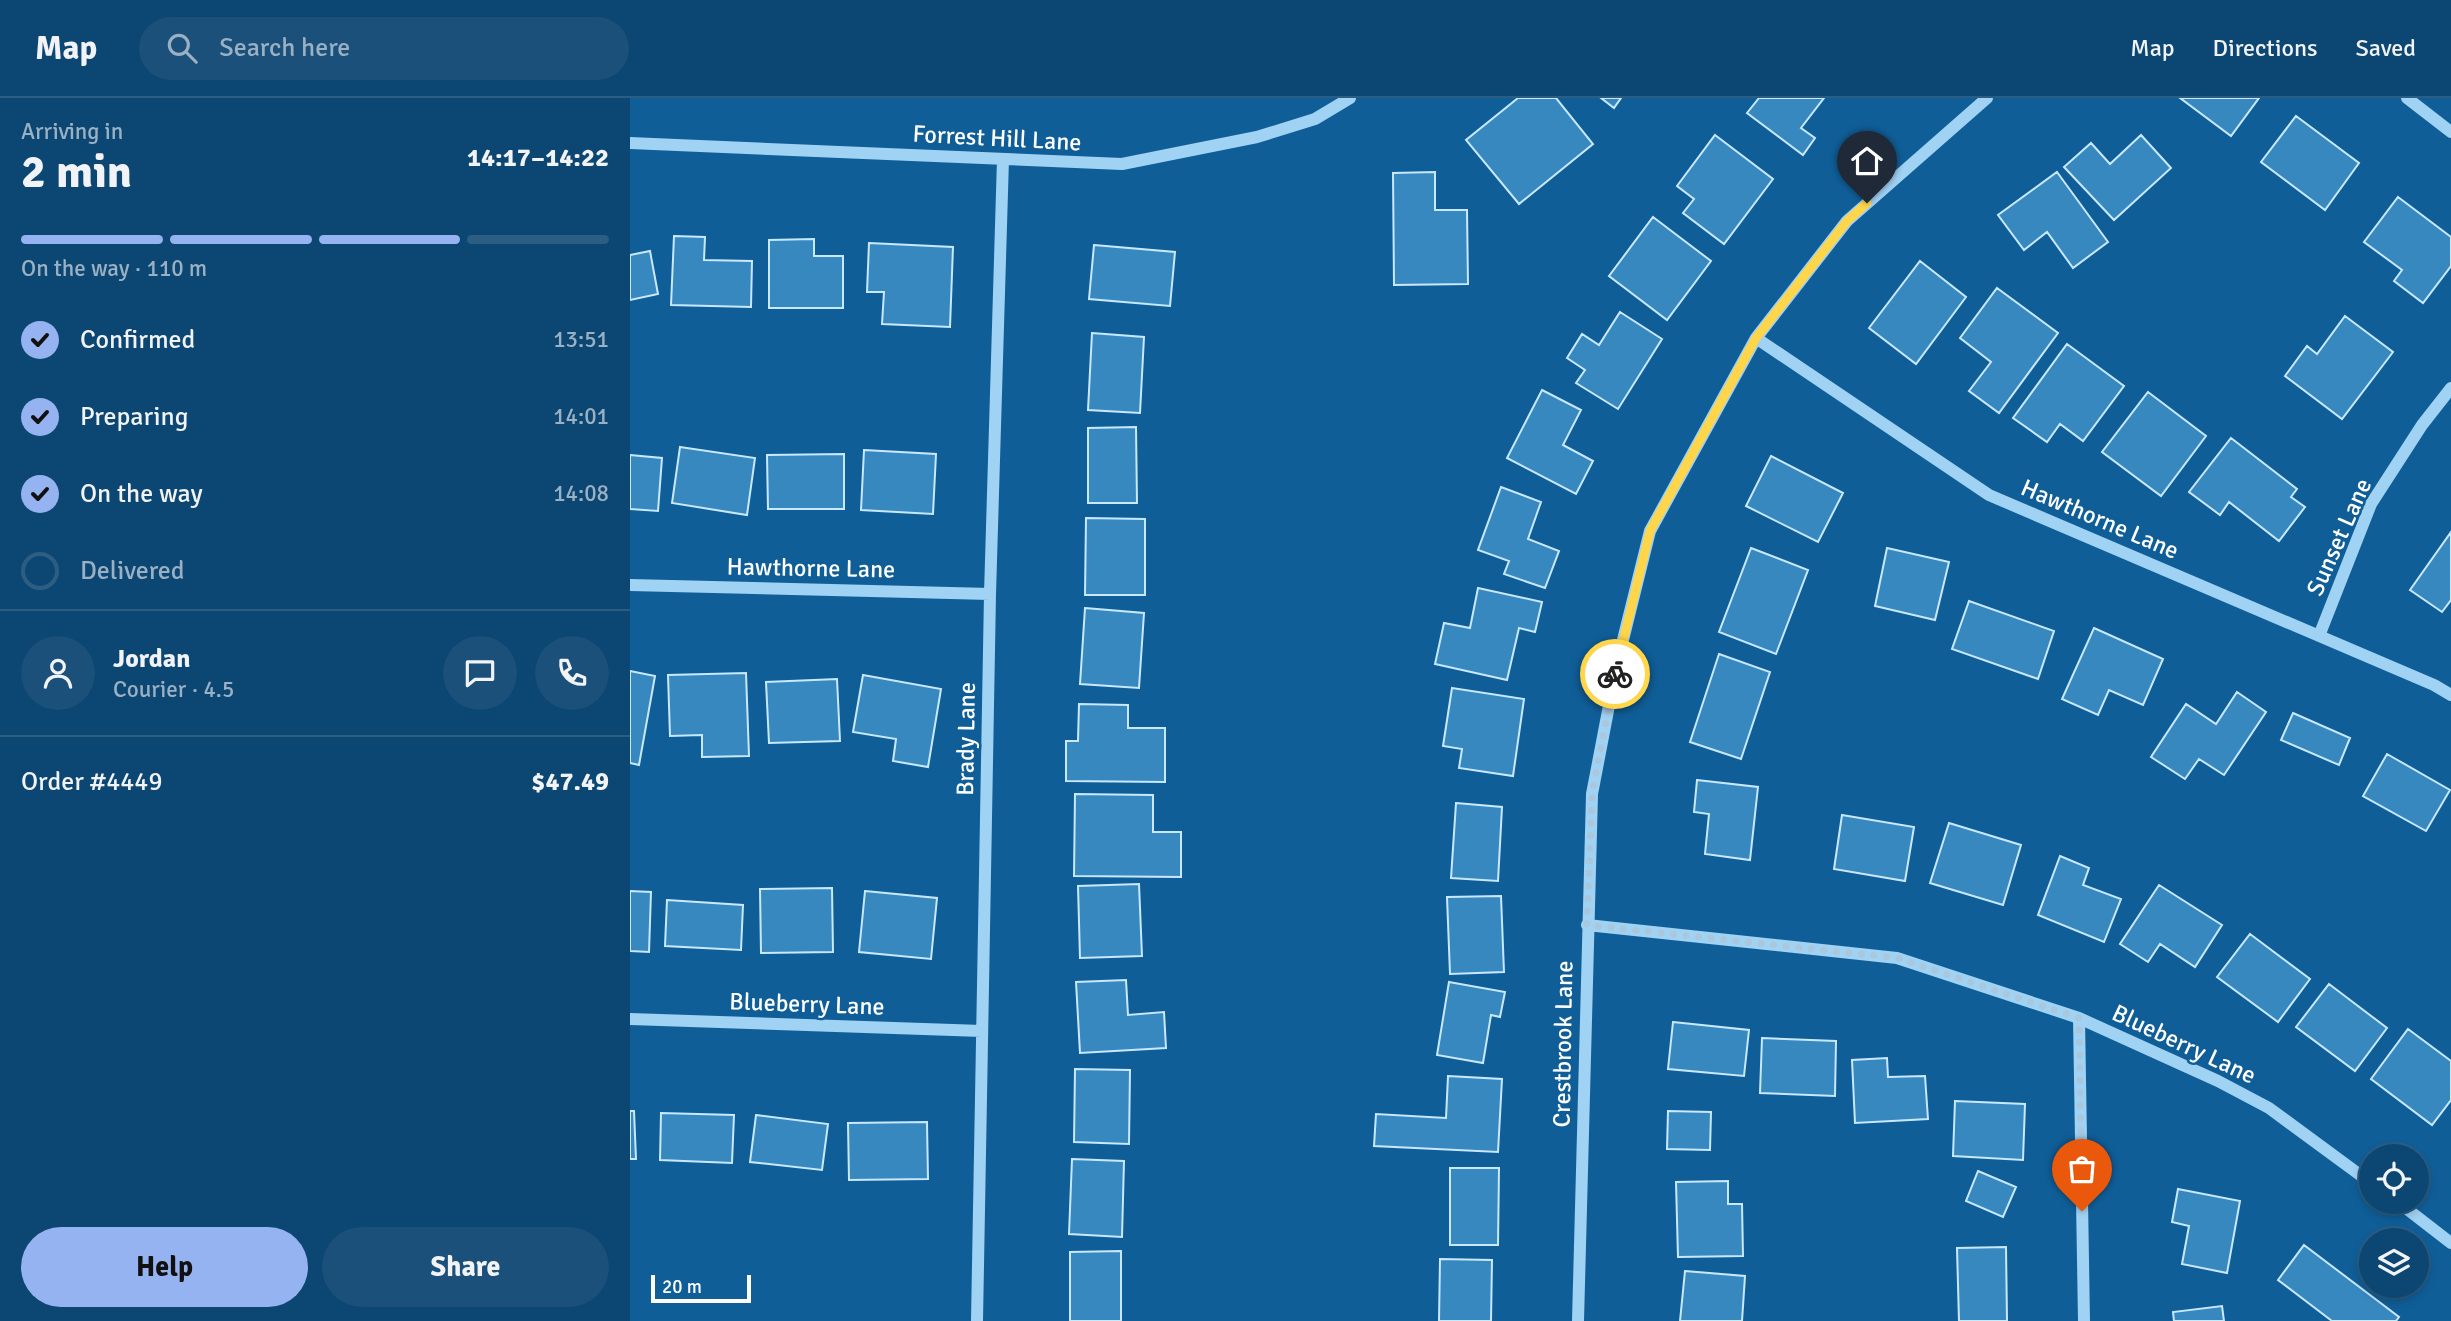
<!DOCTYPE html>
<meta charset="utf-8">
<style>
:root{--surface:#0c4672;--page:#1a507a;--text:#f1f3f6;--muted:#9ab1c4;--line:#2c5e84;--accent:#95b2f1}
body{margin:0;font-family:Signika,sans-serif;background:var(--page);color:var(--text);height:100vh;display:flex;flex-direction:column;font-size:26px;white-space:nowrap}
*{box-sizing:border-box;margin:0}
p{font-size:23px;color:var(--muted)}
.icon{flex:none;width:38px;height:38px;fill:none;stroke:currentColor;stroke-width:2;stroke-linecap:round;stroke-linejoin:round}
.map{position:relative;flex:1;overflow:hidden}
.drawer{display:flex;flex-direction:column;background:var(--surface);width:630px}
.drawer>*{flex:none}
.fabs{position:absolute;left:1729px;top:1046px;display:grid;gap:14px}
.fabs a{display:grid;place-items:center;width:70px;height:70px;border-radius:50%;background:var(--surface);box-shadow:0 4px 10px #0003,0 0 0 2px var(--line);font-size:35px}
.scale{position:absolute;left:21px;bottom:18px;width:100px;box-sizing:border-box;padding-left:7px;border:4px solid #fff;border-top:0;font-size:19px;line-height:24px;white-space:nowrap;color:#fff;-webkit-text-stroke:5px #105e98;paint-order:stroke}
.pin{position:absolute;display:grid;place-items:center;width:60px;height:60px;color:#fff;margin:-72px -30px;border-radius:50% 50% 50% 0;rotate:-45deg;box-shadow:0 0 7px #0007}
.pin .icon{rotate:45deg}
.courier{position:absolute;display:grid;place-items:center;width:70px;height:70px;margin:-35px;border:5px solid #ffd54a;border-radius:50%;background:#fff;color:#222;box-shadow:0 2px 9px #0007}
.summary em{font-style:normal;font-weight:700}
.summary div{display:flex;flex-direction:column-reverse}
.summary{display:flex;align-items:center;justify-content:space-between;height:119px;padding:0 21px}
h1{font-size:46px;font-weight:700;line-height:52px}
.bar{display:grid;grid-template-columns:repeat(4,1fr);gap:10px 7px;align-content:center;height:84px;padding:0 21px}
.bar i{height:9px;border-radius:5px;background:var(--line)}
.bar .selected{background:var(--accent)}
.bar p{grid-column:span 4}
.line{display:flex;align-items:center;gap:18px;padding:0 21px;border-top:2px solid var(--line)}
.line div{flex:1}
.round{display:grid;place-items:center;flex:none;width:74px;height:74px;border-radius:37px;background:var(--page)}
ol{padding:0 21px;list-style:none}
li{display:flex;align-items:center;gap:21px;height:77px}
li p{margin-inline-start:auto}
li .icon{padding:7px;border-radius:50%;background:var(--accent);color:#111;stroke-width:4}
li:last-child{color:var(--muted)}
li i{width:38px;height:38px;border:4px solid var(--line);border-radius:50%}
.action{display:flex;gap:14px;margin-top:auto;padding:14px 21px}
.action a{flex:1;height:80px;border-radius:42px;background:var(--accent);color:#111;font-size:28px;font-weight:700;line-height:80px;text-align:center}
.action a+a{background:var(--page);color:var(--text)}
header{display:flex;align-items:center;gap:42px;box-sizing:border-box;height:98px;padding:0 35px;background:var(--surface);border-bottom:2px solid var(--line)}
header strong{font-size:33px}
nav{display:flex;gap:38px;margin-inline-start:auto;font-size:24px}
.search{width:490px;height:63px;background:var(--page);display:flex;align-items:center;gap:18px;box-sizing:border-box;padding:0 24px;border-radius:38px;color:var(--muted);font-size:26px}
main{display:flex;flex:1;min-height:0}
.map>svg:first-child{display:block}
.building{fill:#3888c0;stroke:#c8e8fe;stroke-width:2}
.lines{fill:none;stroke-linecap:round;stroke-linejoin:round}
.minor{stroke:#a0d2f4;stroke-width:12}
.done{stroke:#abc7db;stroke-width:7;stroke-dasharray:0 12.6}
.route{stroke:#ffd54a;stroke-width:9}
.labels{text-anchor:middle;stroke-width:5;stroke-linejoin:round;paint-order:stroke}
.street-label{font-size:24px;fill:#fff;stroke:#105e98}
</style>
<header>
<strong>Map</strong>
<div class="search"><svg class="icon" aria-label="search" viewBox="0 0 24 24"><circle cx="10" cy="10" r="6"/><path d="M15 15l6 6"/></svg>Search here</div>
<nav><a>Map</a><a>Directions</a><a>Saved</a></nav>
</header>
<main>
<section class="drawer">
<div class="summary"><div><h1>2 min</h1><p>Arriving in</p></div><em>14:17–14:22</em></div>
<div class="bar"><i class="selected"></i><i class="selected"></i><i class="selected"></i><i></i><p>On the way · 110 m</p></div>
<ol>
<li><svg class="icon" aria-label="check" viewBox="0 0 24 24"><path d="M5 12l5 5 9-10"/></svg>Confirmed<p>13:51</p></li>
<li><svg class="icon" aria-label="check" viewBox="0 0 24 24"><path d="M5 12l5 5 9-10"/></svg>Preparing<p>14:01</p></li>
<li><svg class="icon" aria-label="check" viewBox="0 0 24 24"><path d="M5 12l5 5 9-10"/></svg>On the way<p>14:08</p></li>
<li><i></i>Delivered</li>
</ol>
<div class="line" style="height:126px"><a class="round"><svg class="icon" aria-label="person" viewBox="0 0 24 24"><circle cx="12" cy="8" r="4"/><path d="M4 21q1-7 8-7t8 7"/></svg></a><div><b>Jordan</b><p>Courier · 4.5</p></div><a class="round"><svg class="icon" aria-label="chat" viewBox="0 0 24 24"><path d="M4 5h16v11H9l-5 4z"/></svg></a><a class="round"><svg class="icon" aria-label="phone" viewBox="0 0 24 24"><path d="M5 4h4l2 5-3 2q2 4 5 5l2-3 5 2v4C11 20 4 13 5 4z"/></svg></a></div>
<div class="line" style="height:91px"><div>Order #4449</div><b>$47.49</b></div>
<div class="action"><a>Help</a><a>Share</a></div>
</section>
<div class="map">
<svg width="1821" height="1223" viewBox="0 0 1821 1223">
<rect width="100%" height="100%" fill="#105e98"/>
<path class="building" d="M888 0H926L963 46 889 106 836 42Z
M971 0H991L984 10Z
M1129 0H1194L1171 30 1185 40 1173 57 1117 15Z
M1550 0H1629L1601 38Z
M1666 18 1729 65 1695 112 1631 64Z
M1085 37 1143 81 1094 146 1053 115 1064 101 1047 88Z
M1511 37 1541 70 1484 122 1434 69 1461 45 1480 66Z
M805 74V112H837L838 186 764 187 763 75Z
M1427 74 1478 144 1443 170 1417 134 1394 152 1368 117Z
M1768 99 1821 139V168L1793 205 1764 183 1772 172 1734 144Z
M1023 119 1081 163 1037 222 979 178Z
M44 138 75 139 74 162 122 163 121 209 41 207Z
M184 141V158H213V210H139V142Z
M239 145 323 149 320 229 252 226 254 194H237Z
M464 147 545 154 540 208 459 201Z
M20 153 28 196 0 202V157Z
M1290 163 1336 199 1286 266 1239 230Z
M1367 190 1428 235 1369 315 1339 293 1361 264 1330 240Z
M990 214 1032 241 988 311 946 285 955 272 937 260 952 236 969 247Z
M1715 218 1763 254 1712 321 1655 278 1677 248 1687 256Z
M462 235 514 239 510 315 458 312Z
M1437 246 1494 288 1453 343 1430 326 1417 344 1383 320Z
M912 292 951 312 933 347 963 363 946 396 877 360Z
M1518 294 1576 338 1531 398 1472 354Z
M506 329 507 405H458V330Z
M1601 340 1667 391 1661 399 1675 409 1649 443 1599 404 1590 417 1559 394Z
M50 349 125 360 117 417 42 405Z
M234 352 306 356 303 416 231 412Z
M214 356V411H138L137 357Z
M0 357 32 360 28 413 0 411Z
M1141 358 1213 395 1188 444 1116 408Z
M871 389 911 404 898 441 929 453 915 490 874 476 879 463 848 452Z
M456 420 515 421V497H455Z
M1821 434V502L1812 514 1780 492Z
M1121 450 1178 472 1146 556 1089 534Z
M1257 450 1319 464 1305 522 1245 508Z
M848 490 912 504 905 534 889 530 877 582 805 566 814 525 840 530Z
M1339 503 1424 533 1408 581 1322 551Z
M455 510 514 515 509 590 450 586Z
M1464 530 1533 561 1513 607 1479 592 1468 617 1432 601Z
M1089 556 1140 574 1111 661 1060 644Z
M0 573 25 578 9 667 0 665Z
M116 575 119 658 72 659V637L40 638 38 577Z
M233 577 311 591 298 669 263 663 266 641 223 634Z
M207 581 210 643 139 645 136 584Z
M822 590 894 601 883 678 829 670 832 651 813 648Z
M1607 594 1636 614 1594 677 1569 661 1555 681 1521 659 1556 606 1586 626Z
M449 606 498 607V630H535V684L436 683V643H448Z
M1663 615 1720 640 1709 667 1651 642Z
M1757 656 1820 692 1796 733 1733 698Z
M1067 682 1128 689 1120 762 1075 756 1079 716 1064 714Z
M445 696 523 697V734H551V779L444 778Z
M826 705 872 709 868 783 821 780Z
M1212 717 1284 729 1275 783 1204 771Z
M1319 725 1391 747 1373 807 1300 785Z
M1430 758 1459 770 1453 787 1491 801 1474 844 1408 817Z
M509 786 512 858 450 860 448 788Z
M1529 787 1592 827 1565 869 1530 846 1518 864 1490 846Z
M202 790 203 854 131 855 130 791Z
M0 793 21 794 19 854 0 853Z
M235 793 307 800 301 861 229 854Z
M871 798 874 874 820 876 817 799Z
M37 802 113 807 111 852 35 848Z
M1620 836 1680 881 1648 924 1587 879Z
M496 882 498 917 534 914 536 950 450 955 446 884Z
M819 884 875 894 870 919 861 917 853 965 807 957Z
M1699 886 1757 930 1725 973 1666 929Z
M1043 924 1119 932 1114 978 1038 971Z
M1778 931 1821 963V1002L1802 1027 1741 981Z
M1132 940 1206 943 1205 998 1130 995Z
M1257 960 1258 979 1295 978 1298 1021 1225 1025 1222 962Z
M445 971 500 972 499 1046 444 1044Z
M818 978 872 981 868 1054 744 1048 746 1016 816 1020Z
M1325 1003 1395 1006 1393 1062 1323 1058Z
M0 1013H4L6 1061H0Z
M1038 1013 1081 1014 1080 1052 1037 1051Z
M31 1015 104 1017 102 1065 30 1062Z
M126 1017 198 1026 192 1072 120 1064Z
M297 1024 298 1081 219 1082 218 1025Z
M442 1061 494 1063 492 1139 439 1136Z
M820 1070H869L868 1147H820Z
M1348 1073 1386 1089 1373 1119 1336 1103Z
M1098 1083V1106H1112L1113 1158 1048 1159 1046 1084Z
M1548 1091 1610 1103 1597 1175 1552 1166 1559 1128 1542 1124Z
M1674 1147 1769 1219 1766 1223H1702L1648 1182Z
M1376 1149 1377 1223H1329L1327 1150Z
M491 1153V1223H440V1154Z
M810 1161 862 1162 861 1223H809Z
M1055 1173 1115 1178 1112 1223H1050Z
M1592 1208 1594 1223H1544L1543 1214Z"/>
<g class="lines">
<path class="minor" d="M1777 0 1821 34
M0 45 492 66 627 39 685 21 720 0
M1126 240 1359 397 1804 587 1821 597
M0 487 360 496
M1689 538 1741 406 1792 327 1821 290
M957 827 1267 860 1449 920 1588 983 1639 1010 1741 1085
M1449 920 1454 1223
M0 921 352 933
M1768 1104 1821 1145
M347 1223 360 496 373 61
M948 1223 962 696 987 566 1020 433 1126 240 1217 123 1357 0"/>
</g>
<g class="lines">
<path class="done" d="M985 576 962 696 957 827 1267 860 1449 920 1452 1113"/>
<path class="route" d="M985 576 1020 433 1126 240 1217 123 1237 105"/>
</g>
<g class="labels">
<g class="street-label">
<text transform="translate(367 40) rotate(3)" y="8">Forrest Hill Lane</text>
<text transform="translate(1470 421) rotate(23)" y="8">Hawthorne Lane</text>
<text transform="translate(1709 439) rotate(-66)" y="8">Sunset Lane</text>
<text transform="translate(181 470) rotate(1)" y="8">Hawthorne Lane</text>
<text transform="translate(336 641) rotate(-89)" y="8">Brady Lane</text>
<text transform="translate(177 906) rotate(2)" y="8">Blueberry Lane</text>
<text transform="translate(933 946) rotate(-89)" y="8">Crestbrook Lane</text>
<text transform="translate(1554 946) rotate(25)" y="8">Blueberry Lane</text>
</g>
</g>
</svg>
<div class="fabs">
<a><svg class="icon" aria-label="locate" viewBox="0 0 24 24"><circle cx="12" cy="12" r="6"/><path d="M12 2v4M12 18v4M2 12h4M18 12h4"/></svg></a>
<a><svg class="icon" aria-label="layers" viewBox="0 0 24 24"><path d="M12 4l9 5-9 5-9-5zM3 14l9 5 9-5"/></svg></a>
</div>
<div class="scale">20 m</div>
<div class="pin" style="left:1452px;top:1113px;background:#ea580c"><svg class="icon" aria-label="bag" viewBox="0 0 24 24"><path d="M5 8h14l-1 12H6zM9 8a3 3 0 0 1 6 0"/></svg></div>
<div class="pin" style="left:1237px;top:105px;background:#1f2937"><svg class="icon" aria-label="home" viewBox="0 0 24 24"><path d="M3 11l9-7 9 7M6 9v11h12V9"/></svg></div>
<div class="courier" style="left:985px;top:576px"><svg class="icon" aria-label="bike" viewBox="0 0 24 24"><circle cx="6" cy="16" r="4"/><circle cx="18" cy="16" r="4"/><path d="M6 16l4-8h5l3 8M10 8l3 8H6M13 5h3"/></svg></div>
</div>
</main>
